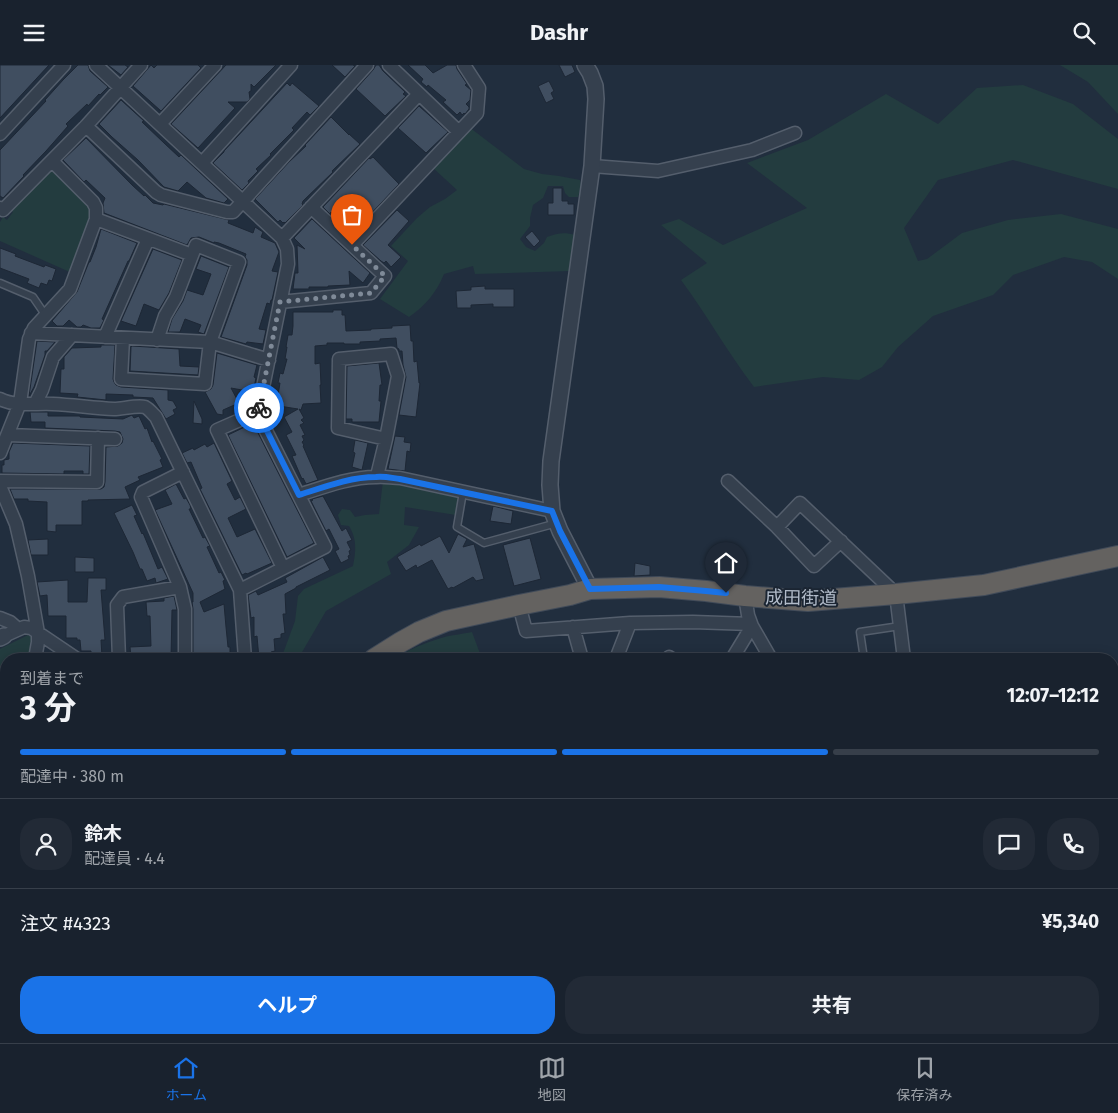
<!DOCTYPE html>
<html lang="ja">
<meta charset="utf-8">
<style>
:root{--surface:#19222e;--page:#222a36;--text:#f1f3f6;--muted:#9fa4aa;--line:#373f4a;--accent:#1a73e8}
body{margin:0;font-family:"Fira Sans","Noto Sans JP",sans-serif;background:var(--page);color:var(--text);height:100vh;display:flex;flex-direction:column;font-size:19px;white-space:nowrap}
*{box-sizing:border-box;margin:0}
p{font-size:16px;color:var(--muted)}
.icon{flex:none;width:28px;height:28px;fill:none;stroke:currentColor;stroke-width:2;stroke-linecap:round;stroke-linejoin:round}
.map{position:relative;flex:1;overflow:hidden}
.details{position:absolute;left:0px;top:588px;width:1119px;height:391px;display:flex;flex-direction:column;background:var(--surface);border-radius:20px 20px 0 0;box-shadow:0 2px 12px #0003,0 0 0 1px var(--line)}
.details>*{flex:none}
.pin{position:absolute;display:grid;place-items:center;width:42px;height:42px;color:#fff;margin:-51px -21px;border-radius:50% 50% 50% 0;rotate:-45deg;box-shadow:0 0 5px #0007}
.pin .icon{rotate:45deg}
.courier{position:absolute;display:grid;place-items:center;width:50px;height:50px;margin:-25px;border:4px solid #1a73e8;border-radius:50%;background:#fff;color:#222;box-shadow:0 1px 6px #0007}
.head em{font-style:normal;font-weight:700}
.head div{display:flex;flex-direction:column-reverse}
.head{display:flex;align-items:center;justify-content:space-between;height:85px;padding:0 20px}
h1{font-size:32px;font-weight:700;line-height:38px}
.bar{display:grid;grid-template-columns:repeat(4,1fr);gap:8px 5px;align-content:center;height:60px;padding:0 20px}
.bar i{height:6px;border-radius:4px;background:var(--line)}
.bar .selected{background:var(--accent)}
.bar p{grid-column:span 4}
.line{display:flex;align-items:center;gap:12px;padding:0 20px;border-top:1px solid var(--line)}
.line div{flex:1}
.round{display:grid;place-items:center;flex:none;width:52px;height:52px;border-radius:20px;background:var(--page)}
.button{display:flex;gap:10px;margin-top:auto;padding:10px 20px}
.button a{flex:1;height:58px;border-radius:20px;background:var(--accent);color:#fff;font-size:20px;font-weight:700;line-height:58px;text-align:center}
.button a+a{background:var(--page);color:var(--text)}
header{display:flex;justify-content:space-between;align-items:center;height:65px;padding:0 20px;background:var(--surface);font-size:22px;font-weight:700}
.menu{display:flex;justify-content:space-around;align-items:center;height:70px;border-top:1px solid var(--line);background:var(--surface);font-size:14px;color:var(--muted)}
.menu a{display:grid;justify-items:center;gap:2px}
.menu .selected{color:var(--accent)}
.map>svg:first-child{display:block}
.green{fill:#233c3f}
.building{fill:#404e60;stroke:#1d2735}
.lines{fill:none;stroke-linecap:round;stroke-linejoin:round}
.service-casing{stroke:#545e6c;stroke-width:9}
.minor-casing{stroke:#545e6c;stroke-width:15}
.tertiary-casing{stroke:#545e6c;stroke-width:18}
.trunk-casing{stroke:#414b59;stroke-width:22}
.service{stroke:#35404e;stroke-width:6}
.minor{stroke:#35404e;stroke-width:12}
.tertiary{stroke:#35404e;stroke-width:15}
.trunk{stroke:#646260;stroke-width:20}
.done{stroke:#7f8a98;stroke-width:5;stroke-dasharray:0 9}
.route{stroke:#1a73e8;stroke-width:6}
.labels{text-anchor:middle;stroke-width:4;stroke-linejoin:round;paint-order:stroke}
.street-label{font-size:18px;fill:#b1bbc9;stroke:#1b2532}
</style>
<header><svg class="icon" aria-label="menu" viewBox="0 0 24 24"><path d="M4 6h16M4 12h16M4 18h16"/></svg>Dashr<svg class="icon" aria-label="search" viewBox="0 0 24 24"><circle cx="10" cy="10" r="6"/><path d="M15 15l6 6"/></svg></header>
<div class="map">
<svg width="1118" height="978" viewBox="0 0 1118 978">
<rect width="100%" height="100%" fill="#212e3e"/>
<path class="green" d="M1060 0H1118V49L1088 17Z
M1023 20 1073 39 1118 74V124L1013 95 938 115 904 163 918 196 927 194 962 168 1008 155 1061 149 1118 164V214L1092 197 1064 192 1013 210 993 230 933 251 898 282 882 302 859 315 823 312 754 322C728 288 707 250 681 215L707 198 661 160 679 154 723 180 807 143 747 98 808 75 886 29 938 59 977 23Z
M469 62 524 104 542 109 559 111 580 115 581 121 578 132H569L565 128 563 121H548L543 133 533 140 530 153V161L520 174 526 182 535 186 544 178 547 172C557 168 565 167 575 170L570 206 475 209 473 201 444 209C437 227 425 241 409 252L380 234 408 196 391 181 417 153 430 142 445 134 457 125 432 102Z
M49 106 55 107 89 139 91 146V155L72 208 0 176V157L3 152 7 155 13 147 10 145Z
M383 416 399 417 458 431 456 450 405 442 404 460 419 462 409 480 387 497 391 509 326 546 298 594H281L295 556 298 531 304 524 353 501C356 486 357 474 349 461L341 460 338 450 342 444 350 445 355 452 365 450 379 449Z
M472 567 482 594H393C408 585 424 578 441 573 451 570 463 569 472 567Z
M28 570 36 575 33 594H6V740L0 743V584Z
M1118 613V819L1113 825 1112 616Z
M249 973H353L351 978H261Z
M567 973 1024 972 1025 978H566Z"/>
<path class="building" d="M0 0H49L0 53Z
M78 0H88L90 6 108 22 100 30 99 29 88 41 87 39 66 59 68 61 46 86 23 110 24 111 3 133 0 131V85L46 36 45 35 63 15Z
M108 0H125L128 2 121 10Z
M151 0 154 3 157 0H198L201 3 161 46 133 21Z
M226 0H276L254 22 251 19V26L249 27 250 34 247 37H228L235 43 198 83 171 59Z
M332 0H353L355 1 345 12Z
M376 0H379L383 6 405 27 403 29 406 31 385 51 356 24 373 5Z
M408 0H425L433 8 447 0H456L457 4 467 19 465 20 471 25 470 35 466 39 469 42V44L465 49 464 48 462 50 460 47 457 50 443 37 446 35 428 20 427 22 421 17 423 14Z
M559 0H572L575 7 565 12Z
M549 16 554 26 551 28 554 34 546 38 538 21Z
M287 18 290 21 292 18 319 41 310 50 307 47 292 63 294 65 270 89 271 90 256 104 258 106 248 116 249 118 242 125 213 98 224 87V86Z
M121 35 144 56 142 57 164 78 179 92 181 90 228 134 224 138 206 133 187 117 178 126 164 122 138 95 112 72 99 59Z
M419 41 448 67 426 88 398 63Z
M331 52 349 70V69L360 79 332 106 333 107 303 136 302 139 303 140 285 158 284 157 283 158 280 155 278 157 255 134 289 97 306 81 305 80Z
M86 73 132 120 144 131 145 130 153 138 163 140 164 139 229 155 228 158 253 168 255 162 263 167 261 172 275 178 279 187 272 206 278 207 272 235H271L270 239 267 238 259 264 266 265 263 279 247 277 246 279 221 272 247 200V195L245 192 246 189 219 178 214 177V178L199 172 191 173 187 180 104 148 103 138 105 133 86 115 84 117 63 95Z
M373 92 399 119 366 154 364 153 352 166 331 147 330 149 323 142 369 93 370 94Z
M553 123H562V136H568V139H574V150H548V138H553Z
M397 145 409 156 388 180 401 192 391 202 386 196 384 198 381 196 363 180Z
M312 154 370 208 363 218 349 206 350 220 328 221V222H309V224H293L295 208H298L297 180 305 184 294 173Z
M101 164 137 178 129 196H128L102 254 104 255 100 263H91L83 260 81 262H77L69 255 63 261H57L52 256 77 227 89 197H90L96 182Z
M532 166 540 176 534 182 525 172Z
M0 183 16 189 15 191 44 202 45 200 56 204 52 216 49 215 47 220 41 218 39 223 27 218 29 214 0 203Z
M153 184 182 195 169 228 159 245 144 239 136 261 121 256Z
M201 191 229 202 204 269 198 267 201 260 185 254 180 267H168L172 254 183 236 187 225 203 230 211 209 196 204Z
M485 221V224H514V242H493V239L471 240V243H457L456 226 471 225V222Z
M333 245H342V250H345L346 266 371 265V264L392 263V261L410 260 411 276H413L414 297 417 296 419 318H420L416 352 399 350 406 312 403 300 402 286H399V284L397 283 396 273 380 274V276L360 277V279H344V278H327V280L315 281V299L320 298 321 320H320L321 338 303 339 301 345 299 344 304 353 301 355 304 358 300 360 305 370 302 371 304 375 302 377 304 380 303 381 318 415 306 419 303 413 302 414 292 391 296 390 286 370 292 367 284 352 298 344 279 341 280 337 277 336 280 318H278L280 308 283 309 287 294H285L287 282H286L288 270H292L293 261V247H333Z
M37 276 55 277 47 286H45V290L34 322 29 331Z
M101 280H115L113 314 114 317 116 320 121 322 168 325V335L173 336 177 343 173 345 175 349 166 354 153 333 133 332V330L106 329V335L77 332 78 329 60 328 61 304H64V292L72 283 101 282Z
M132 281 179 284 180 301 199 302 198 310 130 306 131 282Z
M217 288 257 300 254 312 256 313 253 327 231 323 239 338 223 345V350L217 349 205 327 211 324 213 320Z
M379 298 382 320H380L379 336H381L379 357H352V354H346L347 301Z
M194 336 202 354V359L193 358Z
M30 347H48V351H80V352L123 354 132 350 134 353 139 351 145 364 147 363 152 377 153 376 162 394 160 395 163 402 138 412 140 415 125 422 130 434 88 435V436H82V460H56V467L47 466V437L28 436V434H14L10 424H101L104 422 105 417 106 382 118 381 122 378 123 374 120 367 115 366 45 363V357H31Z
M253 358 314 478 287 492 228 370Z
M395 371 405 372 404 377 411 378 410 387 407 386 405 406 388 404Z
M355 375 368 378 362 405 352 402 355 388 353 387Z
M13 378 90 381 89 409H83V406H64V409L2 408V400H4V395L9 394V387Z
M214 378 232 416 227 419 235 435 240 432 246 444 228 453 237 472 255 464 272 498 247 509 246 508 242 510 200 424 202 423 191 397 187 398 182 388 193 383 194 385 205 379 207 382Z
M176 419 184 434 186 433 190 440 191 444H189L203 473 205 472 210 481 207 482 219 508 221 507 225 515 223 516 225 524 200 537 204 547 224 539 226 562 228 582H230V594H193V544L192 537H193V528L155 445 172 439 165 425Z
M323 431 342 466 346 463 352 475 347 477 351 485 349 486 350 490 348 491 349 494 341 498 335 486 339 484 329 464 326 466 311 436 313 435 312 434Z
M132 440 137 450 134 451 142 469 143 468 158 504 162 502 168 514 156 518 155 513 147 516 142 504H140L133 487 114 448Z
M493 441 513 446 511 459 490 456Z
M458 469 467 474 463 482 474 479 484 514 476 516 473 512 453 523 452 522 448 524 432 495 417 503 416 500 406 506 397 492 420 479 421 481 440 471 449 488Z
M530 473 541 514 514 521 503 480Z
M48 474V490H31L28 475Z
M723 486 745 490 742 508 719 503Z
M75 492 94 493V507H75Z
M323 492 330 505 296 522V523L285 529 286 549H283L285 568 281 569V573L274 574 275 586 271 587 272 594H259L257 571 254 572V552L251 553 248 530 256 526 258 530 287 517 285 513Z
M635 498 650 501V510L634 511Z
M88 513H106V525H101L105 575H101L102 592 91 593V586H81L80 575H77V573H66V551H48L47 530 40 531 37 517 68 515V537H87Z
M174 531 177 545H172L171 594H154V592L131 593 130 582 151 581 150 551H147L146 537 164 536V533Z"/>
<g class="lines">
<g class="service-casing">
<path id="service" d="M0 218 33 232 46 251
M463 427 457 462 484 478 557 458
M864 594 860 567 900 561"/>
</g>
<g class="minor-casing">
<path id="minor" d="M96 0 282 173 287 184 288 199 258 347 259 352 325 482 240 525
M389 0 458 66
M160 59 215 0
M86 61 156 127 161 130 227 147H233L367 0
M0 69 64 0
M202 98 291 0
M592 101 658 106 752 85 795 68
M0 143 3 145 86 61 141 0
M96 154 192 190
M282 173 419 29
M352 180 477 48 479 23 464 0
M280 237 371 228 385 211 311 142
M31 268 210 277 269 295
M105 272 148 174
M123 273 121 314 205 319 210 277 239 197 196 180 176 232 165 251 157 275
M0 334C16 342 35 338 53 339 73 340 94 343 114 344 122 344 137 340 145 342 149 344 153 349 156 352L240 525 245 594
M35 339 42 325 53 292 72 270
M258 347 217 365 283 503
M8 370 115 374
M0 388 20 338 29 274 34 263 70 224 96 154V143L93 137 52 96
M183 407 143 427 141 432 180 522 185 544V594
M377 411 386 374 398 311 391 289 339 294 338 363 386 374
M0 416 97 417 98 373
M728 416 777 462 800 438 896 529 904 594
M0 421 16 459 28 511 38 568V577L35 594
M299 430C324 422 350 412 376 412 384 411 392 413 400 413L552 446
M777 462 814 501 841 476
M745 531 748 550 752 561 771 594
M519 540 526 566 630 558 693 557 751 559
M0 553 10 557 18 564
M573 562 582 594
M4 571 24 562 31 563 77 594
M119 594 117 540 123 532 180 522
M616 594 630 558
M668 594 669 592 672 594
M732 594 752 561
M0 867 6 868
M0 957 6 960
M224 972 235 978
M517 972 523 978
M10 978 11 972
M484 978 489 972"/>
</g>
<g class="tertiary-casing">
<path id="tertiary" d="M585 0 590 8 595 21 596 34 592 101 551 396 550 420 552 446 560 466 590 524
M0 573 4 571"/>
</g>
<g class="trunk-casing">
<path id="trunk" d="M374 594 401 577 419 567 446 556 519 540 570 530 590 524 659 522 706 526 745 531 808 536 896 529 984 520 1118 491
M0 764 6 761
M59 978 60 972"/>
</g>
<use href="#service" class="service"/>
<use href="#minor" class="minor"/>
<use href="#tertiary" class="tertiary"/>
<use href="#trunk" class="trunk"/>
</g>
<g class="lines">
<path class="done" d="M259 343 280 237 371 228 385 211 352 180"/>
<path class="route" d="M259 343 258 347 260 352 299 430C324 422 350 412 376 412 384 411 392 413 400 414L552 446 560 466 590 524 659 522 706 526 726 528"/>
</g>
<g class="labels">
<g class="street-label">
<text transform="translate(801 533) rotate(1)" y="6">成田街道</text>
</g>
</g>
</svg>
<div class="pin" style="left:352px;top:180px;background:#ea580c"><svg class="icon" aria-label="bag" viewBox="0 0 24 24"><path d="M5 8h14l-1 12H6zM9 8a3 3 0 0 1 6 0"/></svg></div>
<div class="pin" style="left:726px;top:528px;background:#1f2937"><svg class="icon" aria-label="home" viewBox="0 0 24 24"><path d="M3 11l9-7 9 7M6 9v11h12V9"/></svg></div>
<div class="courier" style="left:259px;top:343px"><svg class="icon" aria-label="bike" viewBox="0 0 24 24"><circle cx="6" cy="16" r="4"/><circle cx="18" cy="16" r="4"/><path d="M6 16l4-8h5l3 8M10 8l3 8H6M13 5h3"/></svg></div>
<section class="details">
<div class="head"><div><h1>3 分</h1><p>到着まで</p></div><em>12:07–12:12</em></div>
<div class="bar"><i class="selected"></i><i class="selected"></i><i class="selected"></i><i></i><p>配達中 · 380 m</p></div>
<div class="line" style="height:90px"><a class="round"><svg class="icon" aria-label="person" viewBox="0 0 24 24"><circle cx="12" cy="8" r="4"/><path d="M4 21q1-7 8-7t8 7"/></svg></a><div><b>鈴木</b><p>配達員 · 4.4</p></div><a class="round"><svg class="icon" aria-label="chat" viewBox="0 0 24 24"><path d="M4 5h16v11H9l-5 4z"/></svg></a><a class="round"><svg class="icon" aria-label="phone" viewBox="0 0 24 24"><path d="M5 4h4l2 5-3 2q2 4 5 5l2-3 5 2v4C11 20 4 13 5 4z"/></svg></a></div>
<div class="line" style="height:65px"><div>注文 #4323</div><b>¥5,340</b></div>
<div class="button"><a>ヘルプ</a><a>共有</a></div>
</section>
</div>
<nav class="menu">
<a class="selected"><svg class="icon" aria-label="home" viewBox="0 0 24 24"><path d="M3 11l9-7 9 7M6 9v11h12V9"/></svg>ホーム</a>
<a><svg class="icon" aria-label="map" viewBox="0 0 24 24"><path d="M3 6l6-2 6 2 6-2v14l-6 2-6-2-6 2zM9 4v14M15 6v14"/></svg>地図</a>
<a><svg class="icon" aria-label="saved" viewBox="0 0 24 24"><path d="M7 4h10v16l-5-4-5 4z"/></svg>保存済み</a>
</nav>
